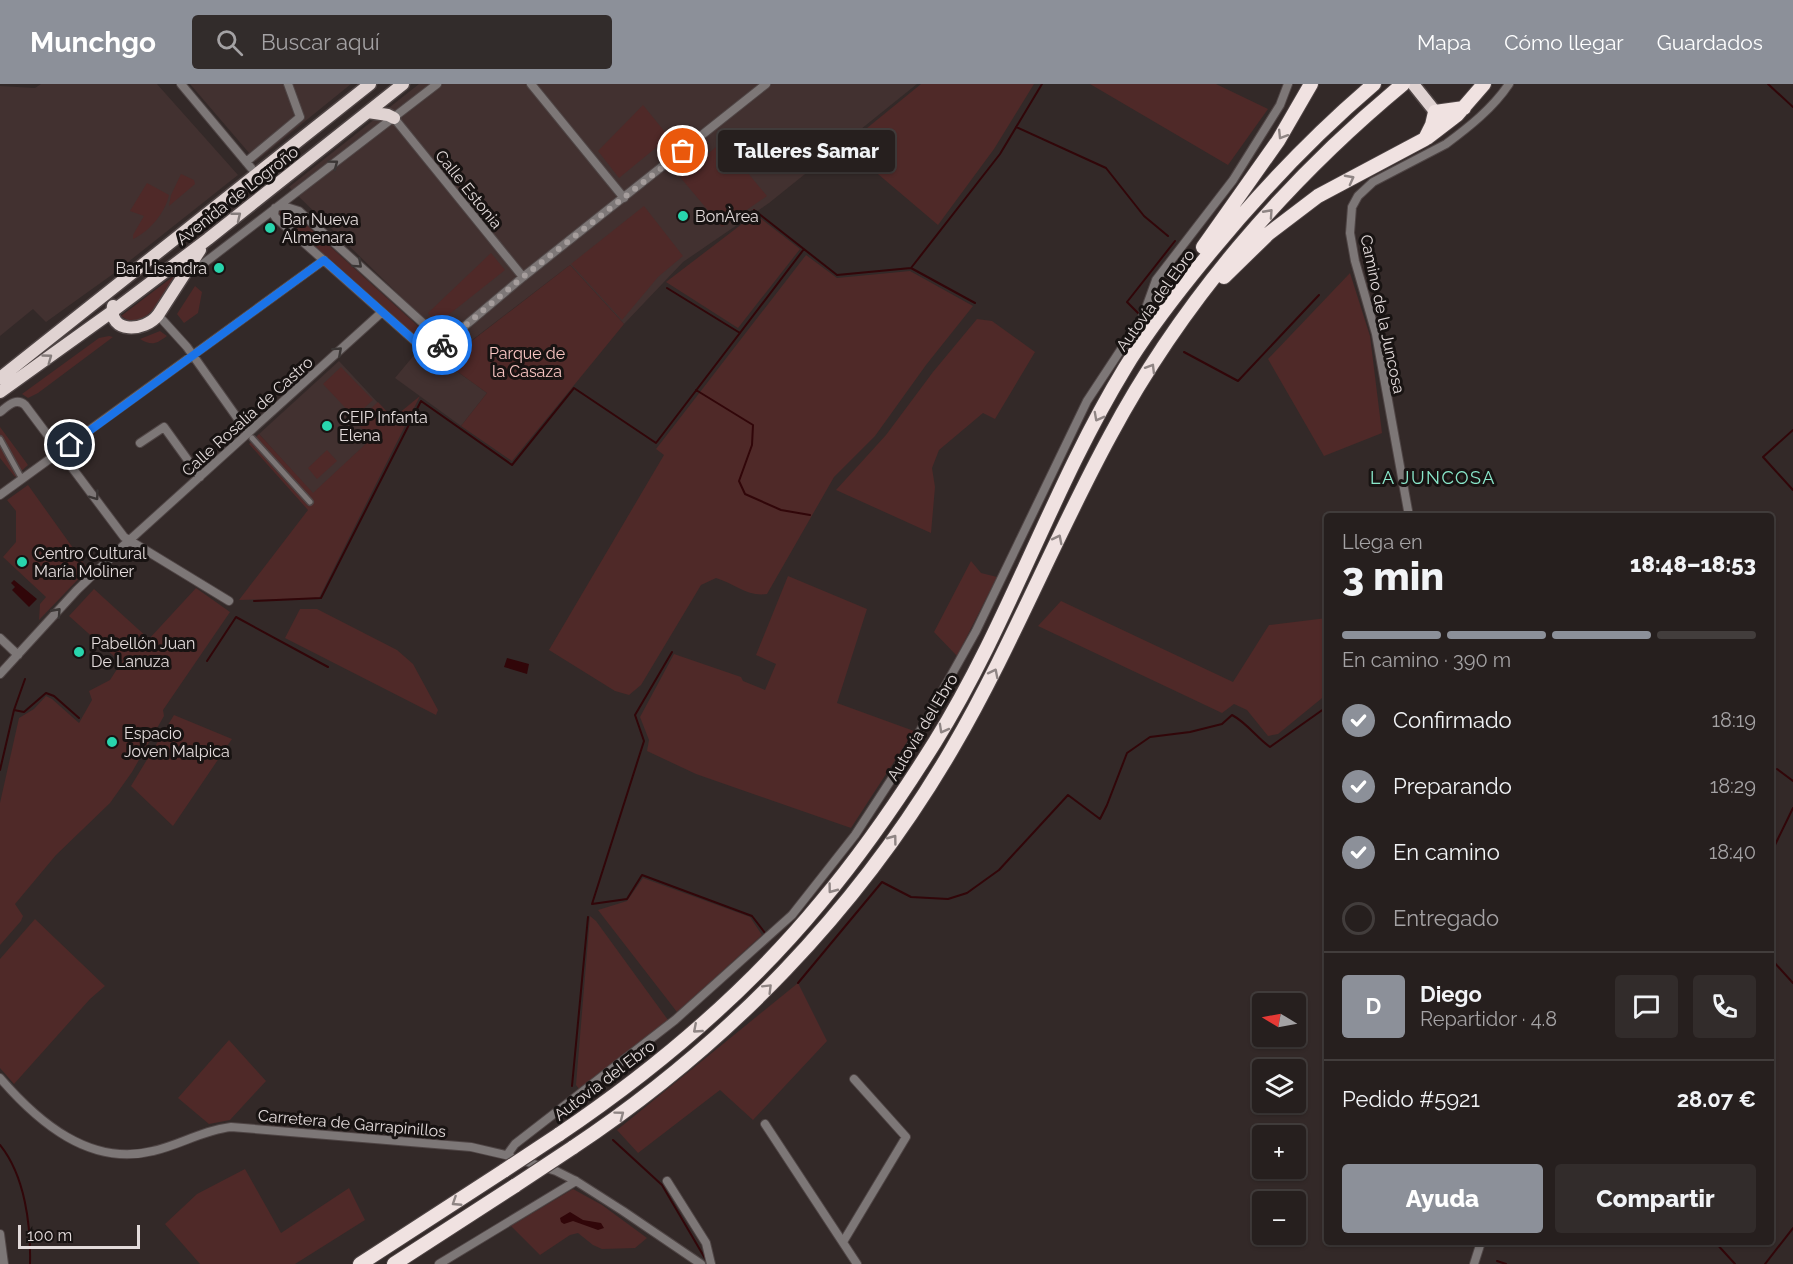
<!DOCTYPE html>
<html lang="es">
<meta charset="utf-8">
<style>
:root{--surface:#261f1e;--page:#322c2b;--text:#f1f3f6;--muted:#a4a2a4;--line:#423d3c;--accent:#8c9099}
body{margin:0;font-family:Raleway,sans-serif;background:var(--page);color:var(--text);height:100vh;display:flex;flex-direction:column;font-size:22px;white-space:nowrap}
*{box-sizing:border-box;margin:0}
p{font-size:20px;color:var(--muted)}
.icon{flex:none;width:33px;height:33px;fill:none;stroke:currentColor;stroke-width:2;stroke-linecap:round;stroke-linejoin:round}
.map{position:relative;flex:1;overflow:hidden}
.sheet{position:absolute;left:1324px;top:429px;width:450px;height:732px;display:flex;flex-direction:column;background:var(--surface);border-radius:6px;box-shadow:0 2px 4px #0004,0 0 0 2px var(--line)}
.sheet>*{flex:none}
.needle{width:39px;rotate:280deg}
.tools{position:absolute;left:1252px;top:909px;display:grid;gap:12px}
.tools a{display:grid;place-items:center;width:54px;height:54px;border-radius:6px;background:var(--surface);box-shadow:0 2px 4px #0004,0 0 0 2px var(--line);font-size:30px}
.scale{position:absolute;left:18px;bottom:15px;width:122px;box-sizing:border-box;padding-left:6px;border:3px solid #e3dbdb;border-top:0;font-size:16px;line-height:21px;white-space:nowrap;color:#e3dbdb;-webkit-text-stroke:4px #181312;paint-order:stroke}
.pin{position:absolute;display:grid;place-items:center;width:51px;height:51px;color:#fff;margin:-26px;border:3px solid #fff;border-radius:50%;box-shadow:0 2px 6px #0007}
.courier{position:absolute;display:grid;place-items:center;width:60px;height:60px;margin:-30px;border:4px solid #1a73e8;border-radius:50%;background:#fff;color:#222;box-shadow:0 2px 8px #0007}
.bubble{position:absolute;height:42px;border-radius:6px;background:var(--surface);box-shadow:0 2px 4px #0004,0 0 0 2px var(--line);font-size:20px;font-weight:800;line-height:42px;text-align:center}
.summary em{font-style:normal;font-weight:800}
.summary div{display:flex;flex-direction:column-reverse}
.summary{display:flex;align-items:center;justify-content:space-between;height:102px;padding:0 18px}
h1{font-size:39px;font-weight:800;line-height:45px}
.bar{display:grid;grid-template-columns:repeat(4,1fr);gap:9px 6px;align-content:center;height:72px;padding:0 18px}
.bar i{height:8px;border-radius:4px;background:var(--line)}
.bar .selected{background:var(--accent)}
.bar p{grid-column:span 4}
.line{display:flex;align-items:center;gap:15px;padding:0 18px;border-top:2px solid var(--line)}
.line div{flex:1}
.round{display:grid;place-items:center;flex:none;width:63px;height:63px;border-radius:6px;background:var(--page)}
ol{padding:0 18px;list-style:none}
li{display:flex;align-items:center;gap:18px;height:66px}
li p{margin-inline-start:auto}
li .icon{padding:6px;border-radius:50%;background:var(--accent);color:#fff;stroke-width:4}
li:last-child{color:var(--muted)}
li i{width:33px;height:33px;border:3px solid var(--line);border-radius:50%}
.action{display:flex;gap:12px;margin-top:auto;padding:12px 18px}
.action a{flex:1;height:69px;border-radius:6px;background:var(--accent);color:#fff;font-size:24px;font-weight:800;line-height:69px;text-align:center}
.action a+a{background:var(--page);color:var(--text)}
header{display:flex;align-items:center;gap:36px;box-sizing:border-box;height:84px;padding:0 30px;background:var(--accent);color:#fff}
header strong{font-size:28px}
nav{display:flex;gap:33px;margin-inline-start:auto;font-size:21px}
.search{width:420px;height:54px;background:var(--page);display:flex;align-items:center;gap:15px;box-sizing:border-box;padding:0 21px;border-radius:6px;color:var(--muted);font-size:22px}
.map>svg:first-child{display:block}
.built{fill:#423130}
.green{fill:#4f2928}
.water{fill:#310609}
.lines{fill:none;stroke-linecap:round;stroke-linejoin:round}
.stream{stroke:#310609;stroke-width:2}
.pedestrian-casing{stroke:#4f4545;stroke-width:8}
.minor-casing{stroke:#4f4545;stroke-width:10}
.trunk-casing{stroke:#4f4545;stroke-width:15}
.motorway-casing{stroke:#4f4545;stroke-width:16}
.pedestrian{stroke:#7d7777;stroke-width:5}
.minor{stroke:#7d7777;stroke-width:8}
.trunk{stroke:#e0d3d2;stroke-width:12}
.motorway{stroke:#f0e2e1;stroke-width:14}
.motorway-bridge-casing{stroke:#4f4545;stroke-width:16;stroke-linecap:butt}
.motorway-bridge{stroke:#f0e2e1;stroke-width:14}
.oneway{stroke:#8f8584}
.oneway2{stroke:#3b3635}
.oneway3{stroke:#867d7c}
.done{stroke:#a59d9c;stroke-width:6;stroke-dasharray:0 10.8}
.route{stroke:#1a73e8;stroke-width:8}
.poi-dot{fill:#28d5ad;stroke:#181312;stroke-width:2}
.labels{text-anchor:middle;stroke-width:6;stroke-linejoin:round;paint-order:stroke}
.street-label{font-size:16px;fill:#e3dbdb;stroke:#181312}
.poi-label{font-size:16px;fill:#e3dbdb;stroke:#181312;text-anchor:start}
.park-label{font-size:16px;fill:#f9c5c2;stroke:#181312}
.neighbourhood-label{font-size:18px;letter-spacing:1.5px;fill:#8ae8cb;stroke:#181312}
</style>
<header>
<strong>Munchgo</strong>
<div class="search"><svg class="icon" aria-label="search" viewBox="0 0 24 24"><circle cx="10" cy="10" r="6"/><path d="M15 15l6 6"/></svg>Buscar aquí</div>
<nav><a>Mapa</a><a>Cómo llegar</a><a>Guardados</a></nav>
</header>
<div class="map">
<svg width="1793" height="1180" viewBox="0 0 1793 1180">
<rect width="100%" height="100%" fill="#332928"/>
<path class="built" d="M41 0H157L238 91 113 190 46 238 33 225 0 252V2L35 4Z
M190 0H351L256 77Z
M419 0H917L769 119 683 178 624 240 570 181 459 266 438 249 289 103Z
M415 270 423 280 430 283 437 284 447 280 487 309 461 342 395 294Z
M339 277 393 335 313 410 259 350Z"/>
<path class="green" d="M921 0H1034L994 65 938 141 845 62Z
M1090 0H1216L1268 25 1228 81Z
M643 21 669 53 619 94 598 67Z
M722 58 767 112 722 143 680 93Z
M181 90 194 96 195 100 169 122 171 111Z
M147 99 169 111C165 129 150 147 133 155V151L144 132 130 127Z
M644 122 683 172 658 193 622 236 571 180Z
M282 124 290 126 430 253 435 258 434 262 431 264 427 262 284 136 279 129Z
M755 130 800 165 738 244 666 198Z
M491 169 505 186 437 240 428 229Z
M806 171 837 194 910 187 973 222 926 281 875 352 834 393 767 510C748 513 735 500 716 494L701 501 641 601 629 611 615 607 549 566 664 371 656 365Z
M570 181 624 240 512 377 461 342 487 309 447 280 460 266Z
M179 188C166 208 156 233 131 238L121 232Z
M1350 189 1370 252 1382 349 1324 372 1268 275Z
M195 202 202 208 198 229 184 239 177 230Z
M977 235 992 237 1035 268 995 335 983 329 939 366 932 384 935 403 931 449 836 406 886 351 933 288Z
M160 247 167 252C156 260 152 262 140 255Z
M109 252 113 253 38 309 28 314 22 310 99 254Z
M341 283 373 316 354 333 323 300Z
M420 312 319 514 239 516 308 426 249 360 259 350 313 409 371 355 356 338 378 318 393 334Z
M0 343 28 381 15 393 0 374Z
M327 366 337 377 317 395 308 384Z
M28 401 88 485 39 536 40 520 46 513 3 473 16 458V427L7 416Z
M971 477 981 489 997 493 957 572 934 548Z
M788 492 867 525 837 619 914 647 851 744 696 690 647 667 649 656 640 633 674 570 741 593 743 597 765 606 776 580 756 571Z
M196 504 230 528 163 626 164 632 132 688 110 719 56 771 15 820 23 832 21 837 0 861V719L19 634 34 625 46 612 52 615 79 639 92 616 89 607 110 596 123 576 116 574 69 532 94 505 149 555Z
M1061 517 1233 598 1269 541 1327 534V610L1278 650 1268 652 1247 626 1234 620 1222 629 1038 542Z
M300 525H317L397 566 413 580 438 626 436 631 285 554Z
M174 631 232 655 173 742 131 702Z
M643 794 750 833 762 851 677 928 598 826 627 817Z
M590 832 596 837 668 936 580 1006 576 1001Z
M35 835 105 902 90 915 14 1000 0 984V875Z
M798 899 827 957 753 1036 720 1006 638 1069 617 1046Z
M229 956 266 997 230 1036 209 1040 178 1014Z
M245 1085 281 1149 349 1104 365 1136 295 1180H200L165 1140 197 1110Z
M573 1105 602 1121 647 1154 635 1164 602 1165 593 1161 578 1149 570 1151 540 1171 511 1142Z"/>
<path class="water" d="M14 496 37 515 29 523 12 506 15 503 11 499Z
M507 574 529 580 527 590 504 583Z
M570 1128 583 1136 601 1139 604 1144 598 1146 573 1137 564 1140 561 1138 560 1134Z"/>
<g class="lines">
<path class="stream" d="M1768 0 1793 23
M1016 43 1106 84 1144 132 1168 152
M754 126 837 191 911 184 1000 70 1042 0
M911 184 975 219
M667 204 740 249
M1138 229 1127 218 1175 157
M1184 268 1238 297 1319 211
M696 306 753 341 752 361 739 397 745 410 781 426 810 431
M1793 346 1763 373 1793 406
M254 517 321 514 421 317 512 381 574 304 656 359 804 165
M672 568 635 631 644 657 592 820 627 815 642 791 752 832 765 849
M207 577 236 533 328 583
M14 626 24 628 46 609 54 612 79 634
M1777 685 1793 697
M0 686 14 626 25 595
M1772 767 1793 724
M1772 876 1793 899
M798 899 882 798 911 813 948 815 967 809 999 786 1068 711 1100 735 1107 721 1127 669 1150 653 1190 648 1222 640 1232 631C1247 639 1256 653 1270 663L1328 622
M572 1002 588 833
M613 1056 662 1101 706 1176
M0 1061C25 1092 31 1141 30 1180
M1715 1158 1735 1180
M1497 1177 1506 1180
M1765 1180 1793 1144"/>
<g class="pedestrian-casing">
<path id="pedestrian" d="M252 354 310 418
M0 355 22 395"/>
</g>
<g class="minor-casing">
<path id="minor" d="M181 0 257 91
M531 0 624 114
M394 34 523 193
M246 78 300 33 288 0
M280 121 299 127 445 259
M275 124 274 131 276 134 425 266 430 268 435 267 523 193 766 0
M187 186 199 183 437 0
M158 231 187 263 248 349
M0 328C8 322 16 313 25 321L124 453 229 517
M140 359 164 343 200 393
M0 411 324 176
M1409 432 1376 250 1355 177 1350 149 1352 123 1358 112 1373 98 1446 60C1469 43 1493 24 1509 0
M0 554 18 571
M0 590 77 506 123 462 382 228
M0 994C38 1038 90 1083 153 1067 180 1061 203 1046 231 1043L471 1063 510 1072
M765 1040 857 1180
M507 1071 515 1060 675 936 792 831 855 751 902 679 976 547 1087 317 1143 232 1156 196 1233 96 1280 21 1288 0
M521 1076 556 1087 576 1097 623 1127 701 1180
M667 1097 706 1159 711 1180
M0 1150 4 1180
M843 1158 906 1053 854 995
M439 1180 576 1097
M1474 1180 1481 1158"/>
</g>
<g class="trunk-casing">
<path id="trunk" d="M1413 0 1441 35
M368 28 388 31 394 34
M113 222C108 250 145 248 158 231L200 166
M0 294 370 0
M0 308 113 227 208 155 403 0"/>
</g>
<g class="motorway-casing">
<path id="motorway" d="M1427 54 1457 31 1484 0
M1203 163 1278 57 1311 0
M1224 193 1268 150 1318 112 1425 55 1432 41 1435 28 1464 24
M558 1051C656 985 746 909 821 818 863 768 900 714 935 658 1009 539 1052 404 1125 284 1145 251 1168 221 1192 191 1247 122 1307 57 1374 0
M572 1064C727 961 858 826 952 665 1011 564 1054 455 1110 352 1182 217 1286 97 1403 0
M360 1180 505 1086
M394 1180 516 1101"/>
</g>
<use href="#pedestrian" class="pedestrian"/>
<use href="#minor" class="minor"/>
<use href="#trunk" class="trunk"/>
<use href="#motorway" class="motorway"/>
<g class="motorway-bridge-casing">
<path id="motorway-bridge" d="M505 1086 558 1051
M516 1101 572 1064"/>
</g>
<use href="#motorway-bridge" class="motorway-bridge"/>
</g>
<defs><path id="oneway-chevron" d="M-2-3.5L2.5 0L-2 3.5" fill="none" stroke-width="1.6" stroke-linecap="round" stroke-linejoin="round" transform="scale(1.5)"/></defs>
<g class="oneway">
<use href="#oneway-chevron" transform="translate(1282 51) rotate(122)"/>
<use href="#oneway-chevron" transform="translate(1350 95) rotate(-28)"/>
<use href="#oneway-chevron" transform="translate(1269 129) rotate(-48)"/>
<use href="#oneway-chevron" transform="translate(1151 284) rotate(-59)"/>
<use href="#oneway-chevron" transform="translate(1098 333) rotate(118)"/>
<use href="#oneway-chevron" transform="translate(1058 455) rotate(-63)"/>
<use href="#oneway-chevron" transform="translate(994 589) rotate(-63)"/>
<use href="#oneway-chevron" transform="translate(943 645) rotate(119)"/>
<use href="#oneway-chevron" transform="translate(893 755) rotate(-53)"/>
<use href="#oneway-chevron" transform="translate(832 805) rotate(127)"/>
<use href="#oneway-chevron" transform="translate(768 904) rotate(-45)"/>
<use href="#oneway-chevron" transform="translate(697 945) rotate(139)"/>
<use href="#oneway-chevron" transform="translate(620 1031) rotate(-37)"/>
<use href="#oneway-chevron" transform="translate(456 1118) rotate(147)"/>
</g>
<g class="oneway2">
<use href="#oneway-chevron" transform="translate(334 80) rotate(-37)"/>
<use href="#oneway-chevron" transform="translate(358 180) rotate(42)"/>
<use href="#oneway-chevron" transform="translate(338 267) rotate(-42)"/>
<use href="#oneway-chevron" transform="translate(95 412) rotate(54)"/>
<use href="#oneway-chevron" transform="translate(57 528) rotate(-48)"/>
</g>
<g class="oneway3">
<use href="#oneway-chevron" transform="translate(237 132) rotate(-39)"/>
<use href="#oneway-chevron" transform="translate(48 274) rotate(-36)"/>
</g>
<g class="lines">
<path class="done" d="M442 261 523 193 683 67"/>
<path class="route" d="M70 361 324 176 425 266 430 268 435 267 442 261"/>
</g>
<g class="poi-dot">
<circle cx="683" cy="132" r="6"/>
<circle cx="270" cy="144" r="6"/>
<circle cx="219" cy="184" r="6"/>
<circle cx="327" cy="342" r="6"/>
<circle cx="22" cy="478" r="6"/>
<circle cx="79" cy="568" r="6"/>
<circle cx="112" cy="658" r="6"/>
</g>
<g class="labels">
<g class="street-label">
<text transform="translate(469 105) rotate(51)" y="6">Calle Estonia</text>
<text transform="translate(237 111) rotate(-38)" y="6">Avenida de Logroño</text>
<text transform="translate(1155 216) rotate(-54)" y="6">Autovía del Ebro</text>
<text transform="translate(1383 230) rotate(78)" y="6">Camino de la Juncosa</text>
<text transform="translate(247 332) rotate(-42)" y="6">Calle Rosalía de Castro</text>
<text transform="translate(922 643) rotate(-59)" y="6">Autovía del Ebro</text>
<text transform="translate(604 996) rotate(-37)" y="6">Autovía del Ebro</text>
<text transform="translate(352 1039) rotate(5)" y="6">Carretera de Garrapinillos</text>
</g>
<g class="poi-label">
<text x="695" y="138">BonÀrea</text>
<text x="282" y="141">Bar Nueva<tspan x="282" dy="18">Almenara</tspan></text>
<text x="207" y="190" text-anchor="end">Bar Lisandra</text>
<text x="339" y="339">CEIP Infanta<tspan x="339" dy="18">Elena</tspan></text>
<text x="34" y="475">Centro Cultural<tspan x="34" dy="18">María Moliner</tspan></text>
<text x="91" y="565">Pabellón Juan<tspan x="91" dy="18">De Lanuza</tspan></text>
<text x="124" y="655">Espacio<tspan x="124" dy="18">Joven Malpica</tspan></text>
</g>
<g class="park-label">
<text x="527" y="275">Parque de<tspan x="527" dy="18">la Casaza</tspan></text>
</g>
<g class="neighbourhood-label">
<text x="1433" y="400">LA JUNCOSA</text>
</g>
</g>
</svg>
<div class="tools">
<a><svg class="needle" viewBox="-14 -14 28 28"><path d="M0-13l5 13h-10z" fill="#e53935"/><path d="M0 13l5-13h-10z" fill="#a4a2a4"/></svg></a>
<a><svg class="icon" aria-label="layers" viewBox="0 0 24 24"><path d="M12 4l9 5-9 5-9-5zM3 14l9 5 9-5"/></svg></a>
<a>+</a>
<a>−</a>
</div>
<div class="scale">100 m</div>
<div class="pin" style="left:683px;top:67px;background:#ea580c"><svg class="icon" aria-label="bag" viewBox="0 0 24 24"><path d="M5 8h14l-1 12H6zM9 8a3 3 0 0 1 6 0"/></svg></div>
<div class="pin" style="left:70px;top:361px;background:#1f2937"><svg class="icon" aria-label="home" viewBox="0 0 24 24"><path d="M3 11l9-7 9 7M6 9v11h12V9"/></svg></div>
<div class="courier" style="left:442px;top:261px"><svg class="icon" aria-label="bike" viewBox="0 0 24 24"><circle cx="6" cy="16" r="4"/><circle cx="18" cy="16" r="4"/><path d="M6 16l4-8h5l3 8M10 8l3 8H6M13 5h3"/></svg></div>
<div class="bubble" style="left:718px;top:46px;width:177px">Talleres Samar</div>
<section class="sheet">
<div class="summary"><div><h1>3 min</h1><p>Llega en</p></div><em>18:48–18:53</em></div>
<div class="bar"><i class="selected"></i><i class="selected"></i><i class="selected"></i><i></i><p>En camino · 390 m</p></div>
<ol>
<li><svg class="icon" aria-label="check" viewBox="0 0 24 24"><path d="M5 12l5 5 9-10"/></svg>Confirmado<p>18:19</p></li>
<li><svg class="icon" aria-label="check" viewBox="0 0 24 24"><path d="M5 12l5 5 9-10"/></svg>Preparando<p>18:29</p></li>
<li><svg class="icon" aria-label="check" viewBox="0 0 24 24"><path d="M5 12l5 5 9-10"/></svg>En camino<p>18:40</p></li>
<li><i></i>Entregado</li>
</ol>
<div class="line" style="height:108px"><b class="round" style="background:var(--accent);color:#fff">D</b><div><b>Diego</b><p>Repartidor · 4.8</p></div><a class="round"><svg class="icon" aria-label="chat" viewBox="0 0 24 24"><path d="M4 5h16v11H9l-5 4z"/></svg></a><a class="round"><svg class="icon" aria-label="phone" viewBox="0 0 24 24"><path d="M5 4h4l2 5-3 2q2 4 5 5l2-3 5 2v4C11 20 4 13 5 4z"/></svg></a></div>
<div class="line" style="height:78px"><div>Pedido #5921</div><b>28.07 €</b></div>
<div class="action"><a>Ayuda</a><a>Compartir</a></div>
</section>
</div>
